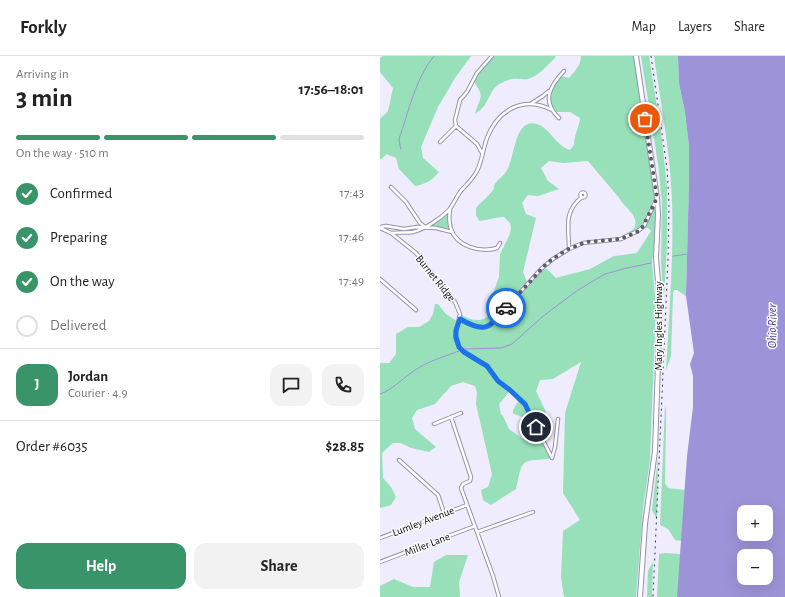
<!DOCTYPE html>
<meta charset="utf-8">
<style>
:root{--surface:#fff;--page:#f2f2f2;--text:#222;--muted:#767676;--line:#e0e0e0;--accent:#39946a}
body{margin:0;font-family:"Alegreya Sans",sans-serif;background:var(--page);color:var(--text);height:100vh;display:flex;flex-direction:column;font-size:15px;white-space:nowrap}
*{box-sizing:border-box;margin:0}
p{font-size:13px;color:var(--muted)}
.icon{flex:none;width:22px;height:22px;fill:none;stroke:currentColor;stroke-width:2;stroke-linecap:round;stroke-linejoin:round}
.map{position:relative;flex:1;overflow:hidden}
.side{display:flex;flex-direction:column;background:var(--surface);width:380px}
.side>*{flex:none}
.fabs{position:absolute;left:357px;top:449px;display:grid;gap:8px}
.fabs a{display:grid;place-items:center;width:36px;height:36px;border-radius:8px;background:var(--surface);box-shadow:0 4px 16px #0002;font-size:20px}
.pin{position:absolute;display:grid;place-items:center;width:34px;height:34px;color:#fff;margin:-17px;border:2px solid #fff;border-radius:50%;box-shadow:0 1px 4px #0007}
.courier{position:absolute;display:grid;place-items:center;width:40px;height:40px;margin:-20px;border:3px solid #1a73e8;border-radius:50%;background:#fff;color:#222;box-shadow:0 1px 5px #0007}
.overview em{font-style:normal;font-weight:700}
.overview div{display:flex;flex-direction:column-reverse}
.overview{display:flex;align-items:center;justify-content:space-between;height:68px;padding:0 16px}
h1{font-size:26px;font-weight:700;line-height:30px}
.bar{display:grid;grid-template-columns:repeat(4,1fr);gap:6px 4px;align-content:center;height:48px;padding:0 16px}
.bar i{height:5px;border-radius:3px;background:var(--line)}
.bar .on{background:var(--accent)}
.bar p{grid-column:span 4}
.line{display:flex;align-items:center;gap:10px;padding:0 16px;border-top:1px solid var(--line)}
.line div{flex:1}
.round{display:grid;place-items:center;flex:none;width:42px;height:42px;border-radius:12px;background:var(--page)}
ol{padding:0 16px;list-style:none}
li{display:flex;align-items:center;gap:12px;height:44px}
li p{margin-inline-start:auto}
li .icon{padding:4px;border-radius:50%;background:var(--accent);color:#fff;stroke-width:4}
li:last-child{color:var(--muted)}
li i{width:22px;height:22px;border:2px solid var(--line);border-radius:50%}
.cta{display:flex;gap:8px;margin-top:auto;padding:8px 16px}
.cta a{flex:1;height:46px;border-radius:12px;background:var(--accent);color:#fff;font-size:16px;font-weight:700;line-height:46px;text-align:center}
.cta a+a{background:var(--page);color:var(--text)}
header{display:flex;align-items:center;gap:24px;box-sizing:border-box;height:56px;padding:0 20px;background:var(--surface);border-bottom:1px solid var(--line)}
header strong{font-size:19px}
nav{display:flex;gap:22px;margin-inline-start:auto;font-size:14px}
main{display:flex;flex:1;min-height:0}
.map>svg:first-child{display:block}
.green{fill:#97e0b9}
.water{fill:#9d93d8;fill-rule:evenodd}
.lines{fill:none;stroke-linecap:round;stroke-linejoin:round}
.stream{stroke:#9d93d8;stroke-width:1}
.street-casing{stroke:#9592ab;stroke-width:4.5}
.secondary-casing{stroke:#9592ab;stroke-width:6}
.street{stroke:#fff;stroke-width:2.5}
.secondary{stroke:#fff;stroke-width:4}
.rail{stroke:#3a3943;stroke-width:1;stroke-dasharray:2 4;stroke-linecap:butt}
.done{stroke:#5c5b67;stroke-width:4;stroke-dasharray:0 7.2}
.route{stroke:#1a73e8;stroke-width:5}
.labels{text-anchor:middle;stroke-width:3;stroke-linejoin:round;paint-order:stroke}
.street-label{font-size:11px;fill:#0e0d16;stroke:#fbfcfb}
.water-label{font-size:12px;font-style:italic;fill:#4f3d8f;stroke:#fbfcfb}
</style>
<header>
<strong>Forkly</strong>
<nav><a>Map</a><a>Layers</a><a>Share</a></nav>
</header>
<main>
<section class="side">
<div class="overview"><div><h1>3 min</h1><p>Arriving in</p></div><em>17:56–18:01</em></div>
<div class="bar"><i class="on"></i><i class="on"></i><i class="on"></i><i></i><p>On the way · 510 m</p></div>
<ol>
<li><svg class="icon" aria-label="check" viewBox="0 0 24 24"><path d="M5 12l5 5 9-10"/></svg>Confirmed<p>17:43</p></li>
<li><svg class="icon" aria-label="check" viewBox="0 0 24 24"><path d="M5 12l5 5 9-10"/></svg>Preparing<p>17:46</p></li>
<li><svg class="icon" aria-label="check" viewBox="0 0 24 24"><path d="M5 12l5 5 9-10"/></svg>On the way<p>17:49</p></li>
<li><i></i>Delivered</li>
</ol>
<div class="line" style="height:72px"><b class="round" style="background:var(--accent);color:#fff">J</b><div><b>Jordan</b><p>Courier · 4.9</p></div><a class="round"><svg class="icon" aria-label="chat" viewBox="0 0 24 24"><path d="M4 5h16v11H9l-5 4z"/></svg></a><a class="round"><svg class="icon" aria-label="phone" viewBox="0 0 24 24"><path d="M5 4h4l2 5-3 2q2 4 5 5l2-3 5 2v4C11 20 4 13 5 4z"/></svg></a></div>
<div class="line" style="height:52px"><div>Order #6035</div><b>$28.85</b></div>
<div class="cta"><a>Help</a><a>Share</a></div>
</section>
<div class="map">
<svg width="405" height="541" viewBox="0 0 405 541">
<rect width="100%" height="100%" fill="#eeecfd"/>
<path class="green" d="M3 0H91L75 22 58 51 41 91 43 102 59 116C52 125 45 128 35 130L19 113 16 102 7 98 0 104V63L8 55 13 32 0 16V2Z
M113 0H176L175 2C167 10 158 20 148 23 143 24 137 22 132 23 128 24 121 27 118 29 108 36 110 49 95 58 99 42 106 42 94 26L100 16Z
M201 0H255L275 140 261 171 248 178 240 181 254 173C260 159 246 154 240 143L208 105 183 107 169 105 161 112 168 125 179 133 158 140 148 139 142 147 146 158 156 162 143 216 147 226C142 232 136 237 131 242 117 259 106 284 82 261V259C90 264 100 267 108 260L111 243 119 221 120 198 130 178 131 171 130 167 124 161C116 161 108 164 99 165L96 159V152C101 146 109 140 113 134 116 129 112 133 115 128 118 123 124 120 127 114 135 102 134 61 157 68 170 72 175 89 190 94L194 89C194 79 199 72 200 62L190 56H175C167 43 172 30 181 20L189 22C195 15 201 9 201 0Z
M261 0H269L282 84 287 131V186L284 243 281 209 282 147 278 108Z
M274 0H298L299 27 305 56 309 90V127L306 240 297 234H294L293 237 291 300 286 314C289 258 294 201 292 144 290 95 281 48 274 0Z
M276 143V173L272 207 276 250 270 404 263 452 256 541H184L181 521 183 475 200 464 183 437 185 357 201 306 173 323 160 324 156 335 166 356 161 379C158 370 155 361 150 353 142 340 130 332 119 323 113 317 109 310 102 304 95 299 84 296 80 288 76 281 79 274 81 267L82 266C93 271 102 276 114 270L163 214 167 213 176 222 210 213 234 200 257 197 271 175 268 172H264Z
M67 157 68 158 69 173 50 170Z
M55 248H58L66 258 78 266C66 296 87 295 105 310 114 318 121 327 130 335L119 348 121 358 123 360 129 373 143 383 150 374C147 364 144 360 133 358V354L139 344 147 355 170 403C139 405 143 403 136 433L111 449 103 444 101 434 108 431 112 418 96 348 97 337 95 330 83 326 71 330 55 348 37 354 32 362 35 373 56 391 49 396 31 392 21 387H13L2 397 3 422 11 431 16 441 11 449 0 452V307H9L16 298V278L28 271H39L49 265 53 258Z
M285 350 286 354V370L285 427 288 432 305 434 302 485 295 484 288 473 280 469Z
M278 402 277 464 272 454Z
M285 497 301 498 297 541H277L279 498Z
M66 499H88L79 526 80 541H0V530L14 523 33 531H50L54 506Z
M273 506 272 541H267L268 515Z"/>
<path class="water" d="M298 0H405V541H297L307 400 313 351V320L310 308 314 297 306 240 309 127V90L305 56 299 27ZM364 456H386V478H364ZM364 500H386V522H364Z"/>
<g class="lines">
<path class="stream" d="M21 93 20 90 19 83C29 55 35 23 54 0
M293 200 308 198
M84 293 121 292 132 288 162 261 198 234 225 218 247 212 271 207
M0 338C12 334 21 324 31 317 45 306 63 301 79 295"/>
<g class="street-casing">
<path id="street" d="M152 47 163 40 169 35
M179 62C161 45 170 30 184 15
M60 86 76 70
M102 97 97 88 76 70 75 64 80 44 87 36 97 17 112 0
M11 131 26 146 40 167 45 171
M200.5 139a2.5 2.5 0 1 1 5 0a2.5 2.5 0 1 1-5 0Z
M70 154C69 160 69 167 71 173 77 191 101 197 117 192L120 187
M0 171 6 170 24 173 37 171 56 172 72 176
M0 172 11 177 36 197 75 246 80 258 75 281 79 291 84 296 107 310 118 325 130 334 145 349 172 402
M12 177C18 176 26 177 33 176 45 173 60 163 69 154 73 149 76 142 80 136 86 129 93 123 97 115 102 105 103 93 107 82 118 54 143 39 172 54
M189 193C189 171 183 156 202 141
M0 223 36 254
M80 263C88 268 100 274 110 270L161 213 173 203 189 193 203 187 241 183 258 175 264 170 277 142
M71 361 91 421 90 425 83 428 81 432 113 520 119 541
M54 368 81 357
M172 402 175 391 178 363
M19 404 58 439 64 457
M97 476 153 456
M0 482 87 449
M0 506 95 470"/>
</g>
<g class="secondary-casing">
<path id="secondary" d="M256 0 277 142 278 158 276 202 280 248 275 395 265 468 260 541"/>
</g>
<use href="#street" class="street"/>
<use href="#secondary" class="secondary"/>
<path class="rail" d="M271 0 287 112 289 148 288 203 273 541"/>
</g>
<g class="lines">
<path class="done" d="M126 252 167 207 186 194 206 186 241 183 257 176 262 172 277 142 265 63"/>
<path class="route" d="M126 252C109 272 106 278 80 263L76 274V281L79 291 84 296 107 310 118 325 130 334 145 348 156 371"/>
</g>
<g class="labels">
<g class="street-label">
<text transform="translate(56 222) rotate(51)" y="4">Burnet Ridge</text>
<text transform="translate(278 270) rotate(-90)" y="4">Mary Ingles Highway</text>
<text transform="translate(43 465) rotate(-21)" y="4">Lumley Avenue</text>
<text transform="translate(47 488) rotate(-21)" y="4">Miller Lane</text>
</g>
<g class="water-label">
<text transform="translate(392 270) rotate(-90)" y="4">Ohio River</text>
</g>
</g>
</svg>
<div class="fabs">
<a>+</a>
<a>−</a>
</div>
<div class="pin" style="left:265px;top:63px;background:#ea580c"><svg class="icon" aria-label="bag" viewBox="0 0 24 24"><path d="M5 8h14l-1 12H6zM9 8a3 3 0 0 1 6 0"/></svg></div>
<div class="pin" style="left:156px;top:371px;background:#1f2937"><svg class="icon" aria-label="home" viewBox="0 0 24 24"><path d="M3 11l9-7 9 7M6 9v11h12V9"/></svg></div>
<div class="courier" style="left:126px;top:252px"><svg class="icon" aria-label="car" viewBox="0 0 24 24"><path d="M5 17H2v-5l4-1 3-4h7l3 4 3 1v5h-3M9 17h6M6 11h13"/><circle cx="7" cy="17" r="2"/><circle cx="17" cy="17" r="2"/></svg></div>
</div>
</main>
